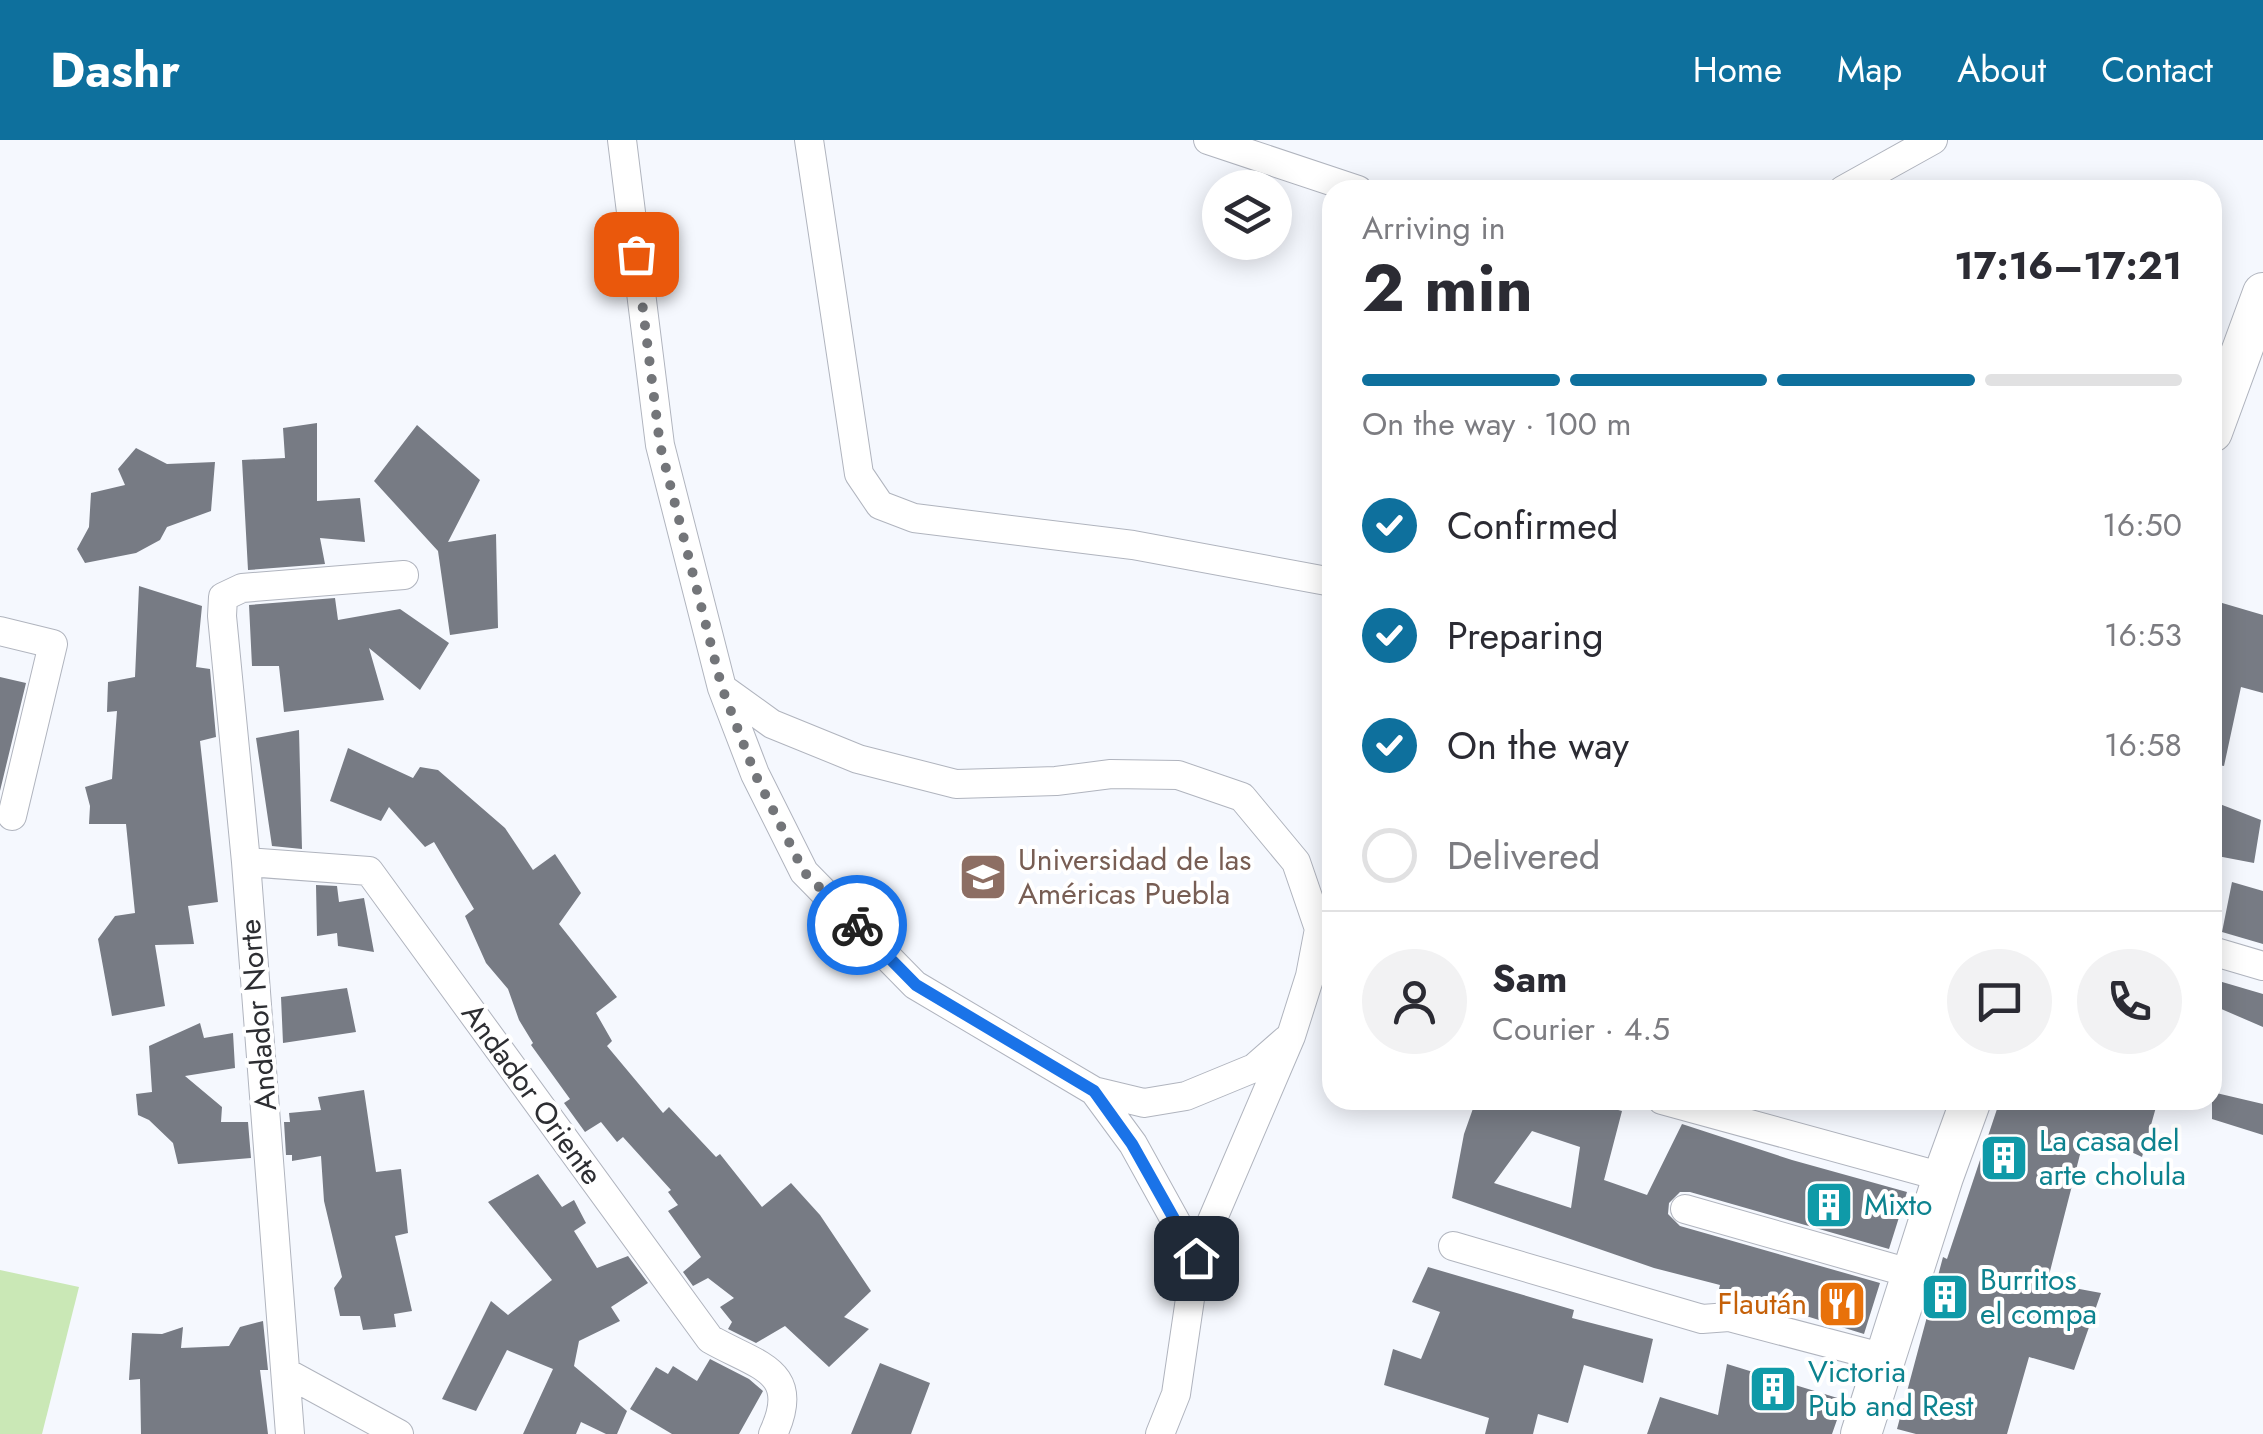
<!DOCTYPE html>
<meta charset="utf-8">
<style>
:root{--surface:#fff;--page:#f2f2f3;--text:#2b2b33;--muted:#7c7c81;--line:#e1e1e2;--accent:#0e709d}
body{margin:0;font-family:Jost,sans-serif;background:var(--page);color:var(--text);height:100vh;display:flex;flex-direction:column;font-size:38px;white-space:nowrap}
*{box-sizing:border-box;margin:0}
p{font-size:32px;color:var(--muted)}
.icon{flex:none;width:55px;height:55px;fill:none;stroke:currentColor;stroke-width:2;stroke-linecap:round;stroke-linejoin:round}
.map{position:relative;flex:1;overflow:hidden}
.panel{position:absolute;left:1322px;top:40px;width:900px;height:930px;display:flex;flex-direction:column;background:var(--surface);border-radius:30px;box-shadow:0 5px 25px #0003}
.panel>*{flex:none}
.tools{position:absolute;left:1202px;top:30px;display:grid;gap:20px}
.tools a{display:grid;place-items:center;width:90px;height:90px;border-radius:50%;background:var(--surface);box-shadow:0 5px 25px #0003;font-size:50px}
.pin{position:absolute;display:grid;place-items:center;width:85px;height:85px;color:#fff;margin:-42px;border-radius:20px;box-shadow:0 5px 15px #0006}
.courier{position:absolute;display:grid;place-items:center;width:100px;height:100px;margin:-50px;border:8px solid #1a73e8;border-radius:50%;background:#fff;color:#222;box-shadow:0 2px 12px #0007}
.head em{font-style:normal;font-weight:700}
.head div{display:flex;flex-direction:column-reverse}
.head{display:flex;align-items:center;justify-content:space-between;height:170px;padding:0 40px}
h1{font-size:65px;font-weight:700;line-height:75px}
.bar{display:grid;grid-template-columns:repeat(4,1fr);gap:15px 10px;align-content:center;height:120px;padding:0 40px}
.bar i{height:12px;border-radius:8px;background:var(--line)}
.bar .active{background:var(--accent)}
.bar p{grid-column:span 4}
.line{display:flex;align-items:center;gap:25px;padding:0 40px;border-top:2px solid var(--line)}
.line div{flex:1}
.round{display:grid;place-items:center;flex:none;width:105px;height:105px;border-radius:52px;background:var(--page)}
ol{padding:0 40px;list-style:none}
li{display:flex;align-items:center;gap:30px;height:110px}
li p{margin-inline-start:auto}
li .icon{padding:10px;border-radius:50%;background:var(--accent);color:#fff;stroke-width:4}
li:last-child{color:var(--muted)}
li i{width:55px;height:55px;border:5px solid var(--line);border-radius:50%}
header{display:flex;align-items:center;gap:60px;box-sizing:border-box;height:140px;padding:0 50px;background:var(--accent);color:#fff}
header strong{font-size:48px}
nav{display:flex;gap:55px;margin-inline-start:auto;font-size:35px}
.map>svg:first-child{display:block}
.green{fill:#cae8b6}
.building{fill:#777b84;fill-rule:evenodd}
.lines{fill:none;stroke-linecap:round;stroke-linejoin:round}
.minor-casing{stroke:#b0b4be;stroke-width:30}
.secondary-casing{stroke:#b0b4be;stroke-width:42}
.minor{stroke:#fff;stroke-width:28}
.secondary{stroke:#fff;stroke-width:40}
.done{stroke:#737579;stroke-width:10;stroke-dasharray:0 18}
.route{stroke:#1a73e8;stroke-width:12}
.labels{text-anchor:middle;stroke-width:8;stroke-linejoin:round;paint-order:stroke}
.education-label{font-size:30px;fill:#785e54;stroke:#fff;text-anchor:start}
.street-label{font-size:30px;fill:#2d2e32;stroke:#fff}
.culture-label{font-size:30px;fill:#0d838f;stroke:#fff;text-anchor:start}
.food-label{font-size:30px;fill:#c56008;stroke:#fff;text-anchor:end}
</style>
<header>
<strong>Dashr</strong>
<nav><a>Home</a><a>Map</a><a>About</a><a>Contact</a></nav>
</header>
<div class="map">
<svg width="2263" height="1294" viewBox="0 0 2263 1294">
<rect width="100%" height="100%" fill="#f5f8fe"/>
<path class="green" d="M0 1130 79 1147 42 1294H0Z"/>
<path class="building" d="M317 283V361L360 358 365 402 320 398 325 424 248 430 242 320 285 318 283 288Z
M417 285 480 340 448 402 496 394 498 488 450 495 438 411 374 341Z
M136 308 167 324 215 322 211 371 167 387 160 400 136 413 85 423 77 409 89 387 91 353 125 345 118 329Z
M139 446 202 466 196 527 210 529 216 597 200 601 218 762 188 766 194 804 155 805 165 866 112 876 98 799 115 776 135 773 126 684H89L90 666 85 647 112 639 117 571 107 572 108 542 135 537Z
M335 458 338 480 400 469 449 503 420 550 369 508 384 560 284 572 279 526H252L249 465Z
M2212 460 2263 475V553L2241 547 2224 626 2212 624Z
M0 537 26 543 0 651Z
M299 590 302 709 272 706 256 598Z
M348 608 413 638 420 627 438 630 505 688 533 730 555 714 581 753 559 784 617 857 596 873 612 901 607 906 663 973 669 967 716 1017 720 1014 762 1067 791 1043 820 1075 871 1151 844 1177 869 1189 829 1227 785 1186 756 1203 728 1189 732 1182 720 1167 734 1158 708 1138 693 1146 683 1132 701 1117 668 1071 678 1065 668 1052 671 1050 623 997 617 1002 601 982 585 992 564 963 570 959 531 905 533 903 519 880 508 849 486 823 465 776 474 769 434 702 425 707 389 667 381 681 330 661Z
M2212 661 2261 680 2254 723 2212 715Z
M2232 742 2263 751V804L2222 792Z
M316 745 337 746 339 762 364 758 374 812 338 806 337 793 317 796Z
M2212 839 2263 854V887L2212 865Z
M347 848 356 892 283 903 281 857Z
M200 883 204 898 233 893 235 928 185 936 222 967 221 982H248L251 1018 178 1024 173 1003 149 980 138 975 136 954 152 952 149 906Z
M364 950 376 1032 401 1029 408 1093 395 1096 412 1171 394 1174 396 1187 363 1190 360 1176H340L334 1148 342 1137 324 1061 321 1016 292 1021V1015H286L284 982H290L289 973 321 970 318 957Z
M2212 952 2263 964V995L2212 979Z
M1476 960H1580L1622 971 1604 1040 1647 1055 1682 984 1792 1020 1907 1052 1889 1109 1690 1052H1680L1669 1063 1668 1074 1680 1086 1880 1143 1864 1194 1719 1149 1720 1145 1654 1128 1452 1058 1464 994ZM1532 991 1580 1007 1571 1068 1494 1043Z
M2000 960H2158L2142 1017 2086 991 2047 1143 2101 1153 2074 1230 2029 1217 2007 1294H1916L1897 1289 1943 1117 1947 1119Z
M538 1034 562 1067 574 1060 586 1083 574 1091 597 1128 628 1116 648 1143 611 1167 620 1181 579 1201 574 1226 627 1271 617 1294H606L581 1282 576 1294H523L553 1229 507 1210 476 1271 442 1259 491 1161 508 1175 552 1140 488 1062Z
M1428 1127 1574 1170 1572 1178 1653 1199 1643 1243 1584 1225 1568 1283 1538 1274 1533 1294H1485L1489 1278 1384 1245 1393 1209 1421 1219 1440 1172 1412 1162Z
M263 1181 268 1230H260L268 1294H141L140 1239 129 1240 132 1193 162 1194 183 1187 181 1208 229 1206 240 1187Z
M710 1219 749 1239 763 1251 739 1294H672L630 1269 656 1227 668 1234 673 1226 697 1241Z
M880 1223 930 1243 911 1294H851Z
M1727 1224 1844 1260 1832 1294H1647L1660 1257 1718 1275Z"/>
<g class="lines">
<g class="minor-casing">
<path id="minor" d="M622 0 660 305 722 548 755 634 804 732 915 845 1094 951 1133 1004 1196 1118
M809 0 859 334 880 365 914 378 1133 405 1332 442
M1208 0 1358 50
M1843 50 1933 0
M0 491 53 504 12 676
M722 548 772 584 858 619 956 644 1056 641 1111 634 1178 635 1242 657 1296 722 1319 789 1310 836 1291 896 1196 1118 1176 1254 1160 1294
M246 722 369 731 710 1199C757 1226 803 1230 773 1294
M2212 811 2263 826
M1094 951 1144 963 1186 956 1254 928 1286 900
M1662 960 1943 1037
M1685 1069 1913 1134
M1453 1106 1702 1179 1729 1177 1885 1218
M287 1233 399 1294
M290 1294 246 722 222 476 223 457 242 448 404 435"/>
</g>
<g class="secondary-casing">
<path id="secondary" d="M2212 292 2263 153
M1861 1294 1943 1037 1971 960"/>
</g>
<use href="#minor" class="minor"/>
<use href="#secondary" class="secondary"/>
</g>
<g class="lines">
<path class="done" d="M636 114 660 305 722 548 755 634 804 732 857 785"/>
<path class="route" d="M857 785 916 845 1094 951 1132 1004 1196 1118"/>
</g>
<defs>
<g id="university-square" transform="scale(2.5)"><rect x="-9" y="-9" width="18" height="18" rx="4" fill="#8d6e63" stroke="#fff"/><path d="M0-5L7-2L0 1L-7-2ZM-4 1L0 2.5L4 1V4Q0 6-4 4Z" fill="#fff"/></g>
<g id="building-square" transform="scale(2.5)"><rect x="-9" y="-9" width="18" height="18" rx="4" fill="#0f9aa8" stroke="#fff"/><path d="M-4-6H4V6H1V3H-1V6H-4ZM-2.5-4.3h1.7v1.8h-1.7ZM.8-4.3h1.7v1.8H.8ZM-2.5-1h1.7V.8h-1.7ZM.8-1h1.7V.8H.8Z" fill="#fff"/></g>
<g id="restaurant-square" transform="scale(2.5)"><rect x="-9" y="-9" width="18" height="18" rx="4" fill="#e8710a" stroke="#fff"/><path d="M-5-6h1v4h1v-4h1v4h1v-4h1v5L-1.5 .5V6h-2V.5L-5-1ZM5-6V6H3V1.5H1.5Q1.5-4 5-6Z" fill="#fff"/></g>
</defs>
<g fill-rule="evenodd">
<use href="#university-square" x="983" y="737"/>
<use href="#building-square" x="2004" y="1018"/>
<use href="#building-square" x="1829" y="1065"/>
<use href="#building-square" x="1945" y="1157"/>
<use href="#restaurant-square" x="1842" y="1164"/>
<use href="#building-square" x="1773" y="1249"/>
</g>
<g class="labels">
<g class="education-label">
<text x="1018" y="730">Universidad de las<tspan x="1018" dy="34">Américas Puebla</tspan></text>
</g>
<g class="street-label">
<text transform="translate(258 875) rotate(-95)" y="10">Andador Norte</text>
<text transform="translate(532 954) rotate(54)" y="10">Andador Oriente</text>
</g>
<g class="culture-label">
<text x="2039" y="1011">La casa del<tspan x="2039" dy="34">arte cholula</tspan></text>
<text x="1864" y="1075">Mixto</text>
<text x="1980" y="1150">Burritos<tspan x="1980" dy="34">el compa</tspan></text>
<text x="1808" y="1242">Victoria<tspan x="1808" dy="34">Pub and Rest</tspan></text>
</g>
<g class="food-label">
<text x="1807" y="1174">Flaután</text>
</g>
</g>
</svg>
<div class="tools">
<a><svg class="icon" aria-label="layers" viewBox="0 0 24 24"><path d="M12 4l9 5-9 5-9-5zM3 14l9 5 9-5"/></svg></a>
</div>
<div class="pin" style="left:636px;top:114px;background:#ea580c"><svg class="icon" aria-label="bag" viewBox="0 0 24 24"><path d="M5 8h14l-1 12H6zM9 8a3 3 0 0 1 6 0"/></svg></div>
<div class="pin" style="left:1196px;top:1118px;background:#1f2937"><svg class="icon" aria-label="home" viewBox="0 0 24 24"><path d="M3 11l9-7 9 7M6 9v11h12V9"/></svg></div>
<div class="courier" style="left:857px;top:785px"><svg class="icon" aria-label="bike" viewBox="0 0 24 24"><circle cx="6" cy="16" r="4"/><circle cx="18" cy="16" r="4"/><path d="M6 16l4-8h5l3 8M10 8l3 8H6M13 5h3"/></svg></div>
<section class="panel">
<div class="head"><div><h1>2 min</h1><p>Arriving in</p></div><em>17:16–17:21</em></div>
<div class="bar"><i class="active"></i><i class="active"></i><i class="active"></i><i></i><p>On the way · 100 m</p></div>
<ol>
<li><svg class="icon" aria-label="check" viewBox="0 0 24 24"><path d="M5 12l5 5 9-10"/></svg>Confirmed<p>16:50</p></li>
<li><svg class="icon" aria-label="check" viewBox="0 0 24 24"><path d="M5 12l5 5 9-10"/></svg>Preparing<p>16:53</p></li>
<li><svg class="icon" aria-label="check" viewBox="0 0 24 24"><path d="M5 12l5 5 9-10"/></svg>On the way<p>16:58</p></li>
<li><i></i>Delivered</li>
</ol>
<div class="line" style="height:180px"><a class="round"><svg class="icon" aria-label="person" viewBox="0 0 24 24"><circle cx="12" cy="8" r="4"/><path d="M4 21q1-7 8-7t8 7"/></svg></a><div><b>Sam</b><p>Courier · 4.5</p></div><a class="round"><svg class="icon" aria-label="chat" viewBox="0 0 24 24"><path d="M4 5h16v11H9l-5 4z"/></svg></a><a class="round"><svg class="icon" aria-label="phone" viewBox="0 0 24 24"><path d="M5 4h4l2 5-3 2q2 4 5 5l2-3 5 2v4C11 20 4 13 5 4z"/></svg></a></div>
</section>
</div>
